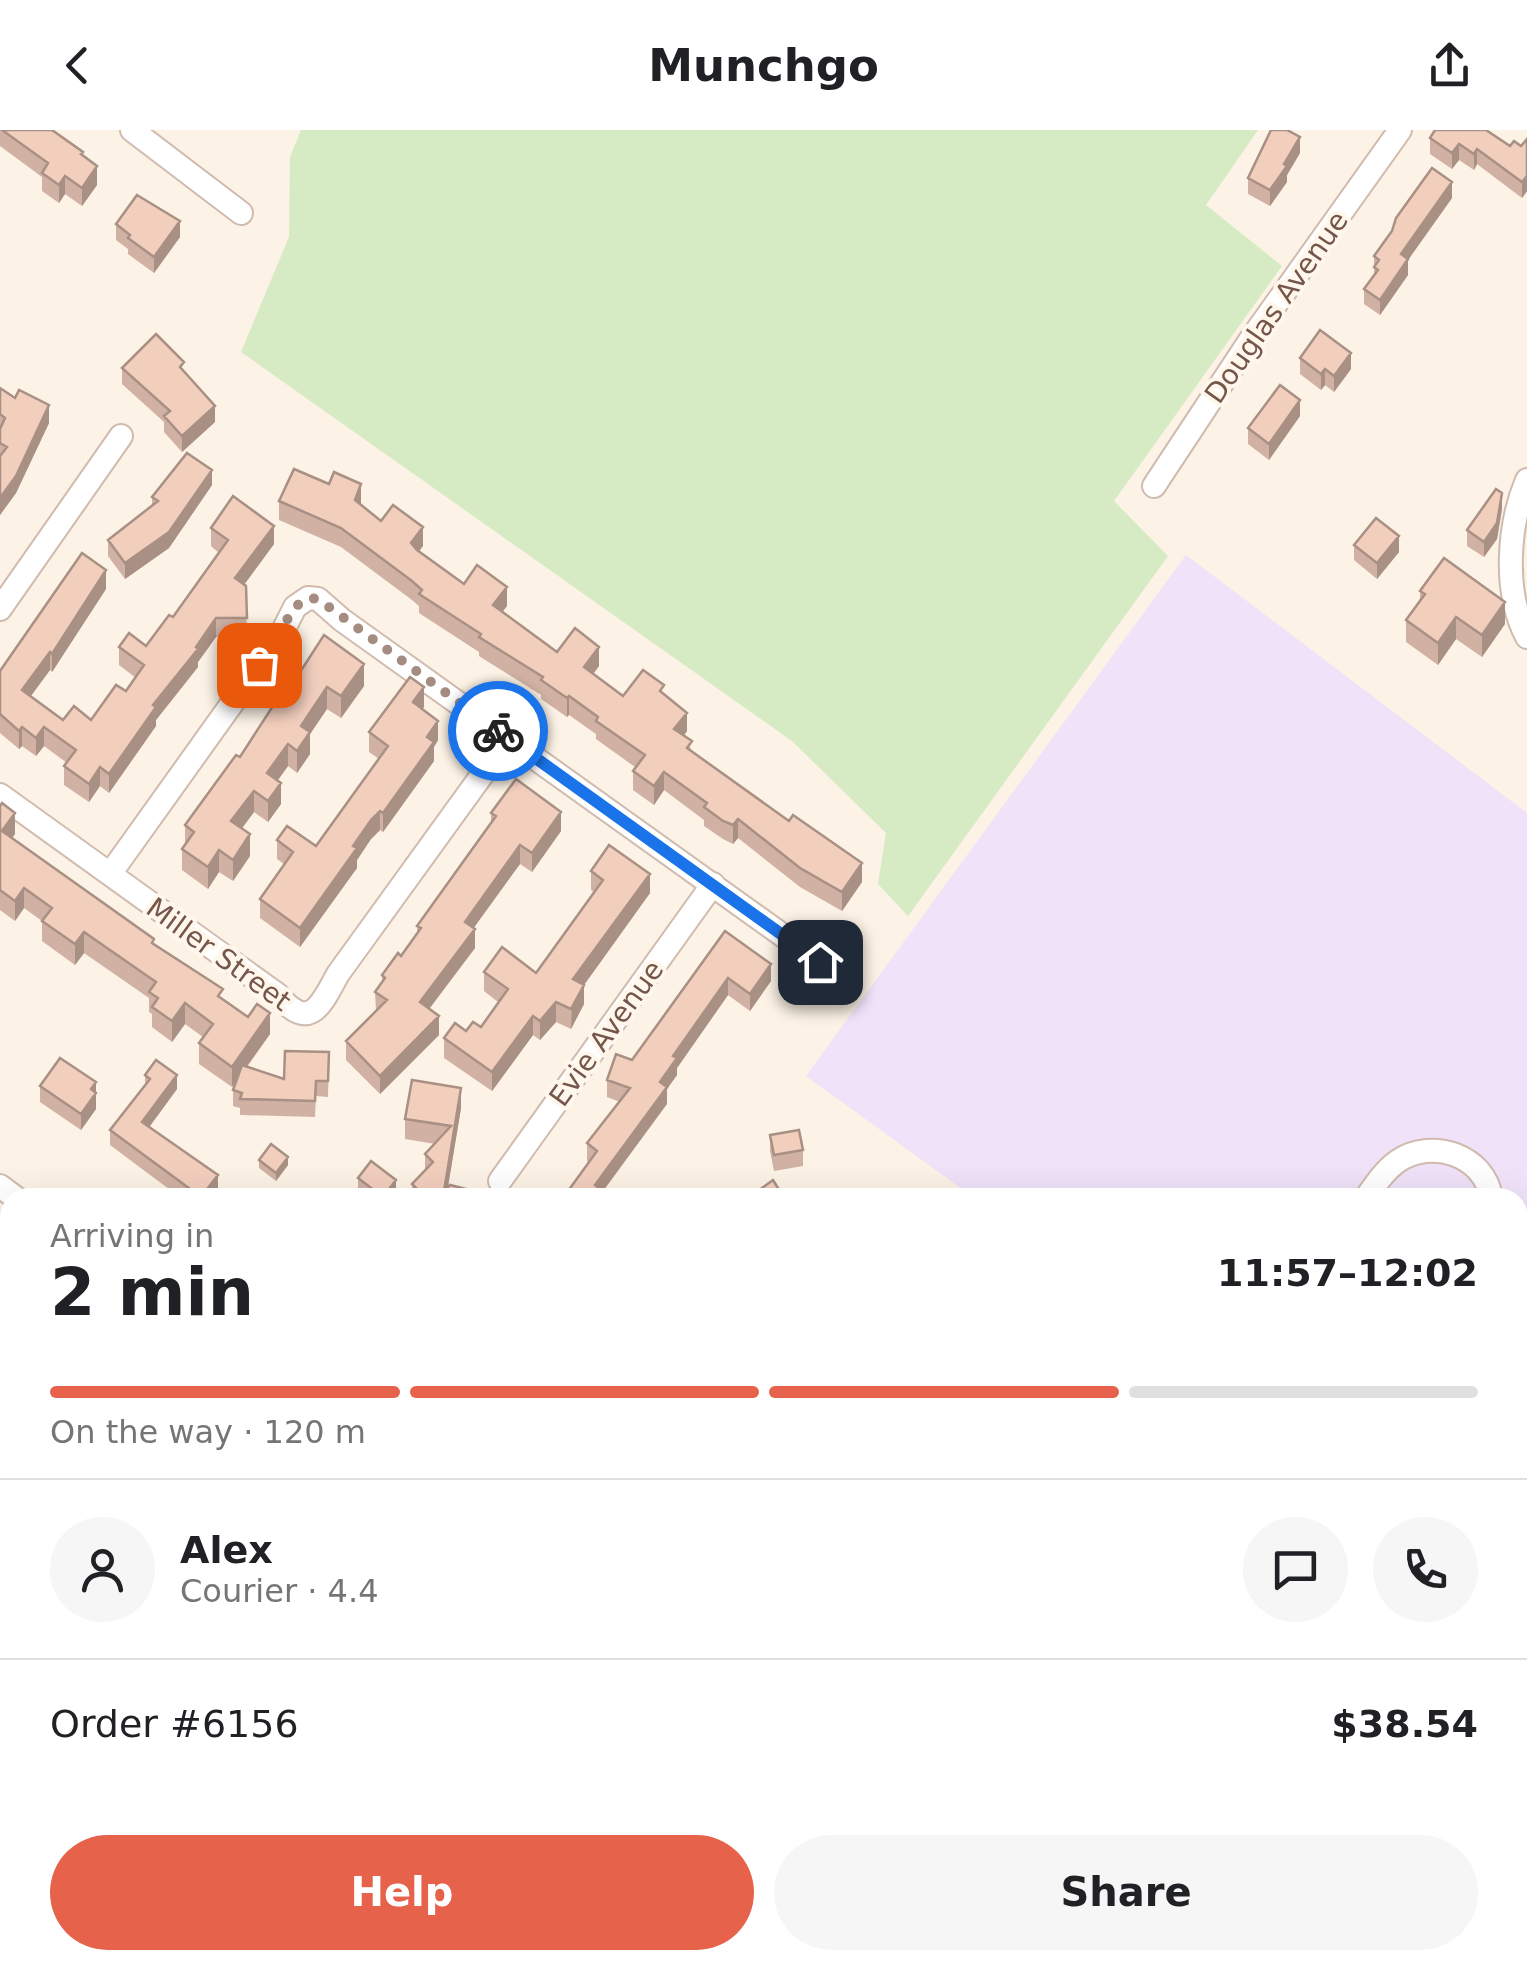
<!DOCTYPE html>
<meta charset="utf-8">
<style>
:root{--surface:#fff;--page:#f6f6f6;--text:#202124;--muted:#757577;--line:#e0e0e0;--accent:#e6624b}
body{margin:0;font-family:"DejaVu Sans",sans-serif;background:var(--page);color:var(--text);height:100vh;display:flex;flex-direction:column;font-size:38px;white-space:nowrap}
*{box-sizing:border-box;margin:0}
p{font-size:32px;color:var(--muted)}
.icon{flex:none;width:55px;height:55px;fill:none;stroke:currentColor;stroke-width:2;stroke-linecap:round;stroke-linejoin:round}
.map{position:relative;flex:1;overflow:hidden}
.details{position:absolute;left:0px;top:1058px;width:1528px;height:782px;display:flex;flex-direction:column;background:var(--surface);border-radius:30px 30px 0 0;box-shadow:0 10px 40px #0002}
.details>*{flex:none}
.pin{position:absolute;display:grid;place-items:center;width:85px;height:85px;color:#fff;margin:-42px;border-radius:20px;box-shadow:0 5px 15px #0006}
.courier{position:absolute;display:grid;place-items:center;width:100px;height:100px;margin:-50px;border:8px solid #1a73e8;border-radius:50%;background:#fff;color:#222;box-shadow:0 2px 12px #0007}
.summary em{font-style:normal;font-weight:600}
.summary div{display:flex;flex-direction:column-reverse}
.summary{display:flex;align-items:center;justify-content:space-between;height:170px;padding:0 50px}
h1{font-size:65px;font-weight:600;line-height:75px}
.bar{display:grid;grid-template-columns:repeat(4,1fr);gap:15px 10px;align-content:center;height:120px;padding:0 50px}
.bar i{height:12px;border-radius:8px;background:var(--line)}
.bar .on{background:var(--accent)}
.bar p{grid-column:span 4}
.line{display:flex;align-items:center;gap:25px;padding:0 50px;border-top:2px solid var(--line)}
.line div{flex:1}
.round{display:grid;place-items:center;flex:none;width:105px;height:105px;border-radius:52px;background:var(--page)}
.action{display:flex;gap:20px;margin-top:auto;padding:20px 50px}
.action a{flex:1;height:115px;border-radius:60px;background:var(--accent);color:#fff;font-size:40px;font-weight:600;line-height:115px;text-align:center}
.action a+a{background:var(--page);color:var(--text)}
header{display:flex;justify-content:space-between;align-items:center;height:130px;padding:0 50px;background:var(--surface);font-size:45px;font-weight:600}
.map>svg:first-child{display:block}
.education{fill:#efe2f9}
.green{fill:#d6eac4}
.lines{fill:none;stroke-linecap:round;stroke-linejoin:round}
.minor-casing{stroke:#d0bbae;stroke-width:26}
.minor{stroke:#fff;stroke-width:22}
.wall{fill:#d0b1a3}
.shaded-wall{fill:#a99084}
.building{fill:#f2cebd;stroke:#a99084;stroke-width:2.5}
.done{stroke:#a48d80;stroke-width:10;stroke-dasharray:0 18}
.route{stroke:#1a73e8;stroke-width:12}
.labels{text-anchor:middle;stroke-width:8;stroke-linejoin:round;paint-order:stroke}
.street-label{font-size:28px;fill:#75564a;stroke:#fff6ec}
</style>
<header><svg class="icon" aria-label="back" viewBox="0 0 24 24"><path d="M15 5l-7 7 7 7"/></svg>Munchgo<svg class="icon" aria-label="share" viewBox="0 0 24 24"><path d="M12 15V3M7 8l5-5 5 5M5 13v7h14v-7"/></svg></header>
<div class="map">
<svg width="1527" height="1839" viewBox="0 0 1527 1839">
<rect width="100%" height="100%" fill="#fcf2e5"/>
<path class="education" d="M1186 425 1527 683V1472L1518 1465V1068L973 1067 806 946Z"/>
<path class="green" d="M301 0H1258L1206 75 1282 136 1114 371 1168 426 908 786 878 754 886 703 792 611 241 222 289 107 290 27Z
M10 1596V1830H60L54 1839H0V1598Z"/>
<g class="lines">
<g class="minor-casing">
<path id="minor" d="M132 0 241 83
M1527 350C1508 395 1503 462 1527 507
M1154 356 1251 209 1400 0
M0 479 121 306
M0 665 278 865C310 903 321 875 338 844L508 609
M110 744 281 505 295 477 308 468 318 469 342 490 820 832
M500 1051 713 754
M0 1056 16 1068
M1366 1068C1375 1055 1385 1040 1398 1031 1432 1008 1485 1025 1491 1068
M0 1294 10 1301
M646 1830 659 1839
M1176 1830 1187 1839
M99 1839 100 1837
M368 1839 374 1830"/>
</g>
<use href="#minor" class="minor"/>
</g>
<path class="wall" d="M0 0H52L83 26 97 55 82 76 65 64 59 73 42 61V47L0 16Z
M1430 8 1521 16 1527 9V61L1522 68 1477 34 1474 40 1459 30 1452 39 1430 24Z
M1300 23 1287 45V52L1270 76 1248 64V48Z
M1452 68 1408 130V145L1380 185 1364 174V159L1374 145V126Z
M116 94 180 107 154 143 128 124V119L116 110Z
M1300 228 1351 239 1334 262 1325 255 1321 260 1300 244Z
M122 238 184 242 215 292 182 322 164 302V292L122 254Z
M0 258 49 293 16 363 0 385Z
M1300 286 1269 330 1248 314V298Z
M329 354 361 373V375L381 391 423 416 419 421 464 454 507 476 502 482 557 522 599 536 593 544 623 566 664 564 687 601 684 606 692 621 862 752 842 781 800 757 738 708 733 714 723 709 704 696V690L664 660 654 675 633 660V641L635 637 596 609V604L569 585 567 587 541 569V565L479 526V522L419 483V476L412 470 341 417 279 390V371Z
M212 355 169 418 125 449 108 426V410L152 376V367Z
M1502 379 1497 409 1484 427 1467 416V400Z
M211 398 274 414 244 455 246 456 247 507H216L198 532V537L156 590V596L109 663 100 656 89 672 64 655V636L67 633 44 616 36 626 22 616 19 619 0 603V541L106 459 52 542 50 540 31 566 63 590H91L126 561 136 548 119 535V517L146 516 173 487 219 423 211 416Z
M1354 415 1399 422 1377 449 1354 430Z
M1420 461 1505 494 1482 527 1456 509 1438 535 1406 512V490L1420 470Z
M364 534V556L341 588 327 579 310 604V624L297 643 288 636 278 650 281 674 268 692 254 682 242 698 250 726 233 751 219 742 208 759 182 740V719L185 715V695L240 627 282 570Z
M424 577 422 579 438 610 434 617V631L383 702 380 700 371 709 357 730V738L300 817 260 788V769L284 734 277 729V710L316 716 379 629 369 622V602Z
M0 676 15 704 12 708 154 814 223 869 270 904 247 937 284 949 329 922 328 967 316 966 315 987 240 985V978L233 976V960L236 951 232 957 199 934V913L203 907 185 894 172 912 152 897V884L149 882V868L84 823 75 835 42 811V791L24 778 15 791 0 780Z
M491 683 561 701 532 742 520 734 473 798 475 818 429 879 439 905 380 964 346 930V911L376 881 375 862 382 852V845L401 826 417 804V796L491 693Z
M591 741 650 763 584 855V874L571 899 556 892 540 910 533 905 492 961 444 928V908L481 897 498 872 484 861V842L536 843 594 762 591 760Z
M725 801 771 851 750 881 728 865 677 938V945L667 959V974L563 1068 589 1032 587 1031V1013L620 972 607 967V950L632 930Z
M145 945 177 959 149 997 218 1060 212 1068H181L110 1015V1000L145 956Z
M96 952V979L81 1000 40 972V956Z
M461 978 448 1057 470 1068H412V1054L425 1041V1024L435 1014 405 1009V989Z
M770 1005 803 1020V1036L774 1041 770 1021Z
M259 1030 288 1035 276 1051 259 1038Z
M358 1048 396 1066 395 1068H362L358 1064Z
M1527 1094V1249L1518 1242V1099Z
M0 1167 6 1171 10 1167V1231L0 1223Z
M1527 1270V1336L1518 1329V1283Z
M0 1337 10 1344V1426L0 1418Z
M224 1830H316L310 1839H236Z
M425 1830H481L474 1839H418Z
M750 1830H831L844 1839H762Z
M1049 1830H1086L1081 1838 1075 1834 1072 1839 1067 1837 1065 1839H1059Z
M1270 1830H1377L1381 1839H1281Z"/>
<path class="shaded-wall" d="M1300 7V23L1287 45V52L1270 76V60Z
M1459 14V30L1452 39V23Z
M1477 19V34L1474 40V24Z
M97 36V55L82 76V58Z
M65 46V64L59 73V55Z
M1527 46V61L1522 68V52Z
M1452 52V68L1408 130V145L1380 185V170L1401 124Z
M180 91V107L154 143V127Z
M1351 223V239L1334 262V246Z
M1325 239V255L1321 260V244Z
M1300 270V286L1269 330V314Z
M49 275V293L16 363 0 385V368Z
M215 276V292L182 322V306Z
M212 340V355L169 418 125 449V433Z
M361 354V373L355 389V370Z
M1502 363V379L1497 409 1484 427V412Z
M274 396V414L235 467V448Z
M423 397V416L411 432V413Z
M1399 406V422L1377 449V433Z
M106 440V459L52 542V524Z
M507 457V476L493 494V475Z
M1505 472V494L1482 527V505Z
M1456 487V509L1438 535V513Z
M216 488V507L198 532V537L156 590V596L109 663V644L153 575Z
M599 517V536L584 556V537Z
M50 522V540L22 578V560Z
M364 534V556L341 588V566Z
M327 557V579L310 604V624L297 643V621L301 596Z
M424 557V577L413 592V572Z
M569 566V585L567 587V568Z
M687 583V601L674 618V599Z
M438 591V610L434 617V631L383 702V683L427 607Z
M22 597V616L19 619V601Z
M44 597V616L36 626V608Z
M288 614V636L267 665V643Z
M100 637V656L89 672V654Z
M664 642V660L654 675V656Z
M281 653V674L268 692V671Z
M254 661V682L231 713V691Z
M380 681V700L371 709 357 730V738L300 817V798L353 716 371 690Z
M561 682V701L532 742V723Z
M15 683V704L2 721V701Z
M738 689V708L733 714V695Z
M250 704V726L233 751V730Z
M520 715V734L465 810V792Z
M219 720V742L208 759V737Z
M862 733V752L842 781V762Z
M650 744V763L584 855V874L571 899 573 849Z
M24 758V778L15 791V771Z
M475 799V818L420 891V872Z
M84 802V823L75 835V814Z
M771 834V851L750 881V864Z
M728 848V865L677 938V945L667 959V974L598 1068 595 1055 660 952 673 926Z
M556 872V892L540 910V891Z
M185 873V894L172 912V891Z
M270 883V904L232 957V937Z
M439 886V905L380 964V946Z
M533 886V905L492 961V942Z
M177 945V959L142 1007V992Z
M96 952V979L81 1000V984L91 959Z
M461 958V978L446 1068 444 1061Z
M288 1027V1035L276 1051V1043Z
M218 1045V1060L212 1068 201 1067Z
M396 1050V1066L395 1068 383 1067Z
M1527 1789V1805L1518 1818V1802Z
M302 1830H316L310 1839H295Z
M459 1830H464V1839H453Z
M470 1830H481L474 1839H470Z
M1071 1830H1075V1834L1072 1839Z"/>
<path class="building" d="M2 0H52L83 22 81 24 97 36 82 58 65 46 59 55 42 43 48 33Z
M1271 0H1287L1300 7 1284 34 1287 36 1270 60 1248 48Z
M1435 0H1486L1510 16 1514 11 1521 16 1527 9V46L1522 52 1477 19 1474 24 1459 14 1452 23 1430 8Z
M1432 38 1452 52 1401 124 1408 129 1380 170 1364 159 1378 140 1374 137 1379 130 1374 126 1392 101 1396 88Z
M137 65 180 91 154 127 128 108 130 105 116 94Z
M1320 200 1351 223 1334 246 1325 239 1321 244 1300 228Z
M156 204 184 232 180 237 215 276 182 306 164 286 170 281 122 238Z
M1280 255 1300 270 1269 314 1248 298Z
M0 258 15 268 19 260 49 275 16 346 0 368V326L7 317 0 313V299L5 288 0 284Z
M187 323 212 340 169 402 125 433 108 410 158 371 152 367Z
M294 339 329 354 334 342 361 354 355 370 381 391 393 375 423 397 411 413 417 420 464 454 477 435 507 457 493 475 557 522 575 498 599 517 584 537 623 566 643 540 664 555 660 561 687 583 674 599 692 611 687 618 789 691 793 685 862 733 842 762 800 738 738 689 733 695 723 691 704 677 707 673 664 642 654 656 633 641 645 625 596 591 598 587 569 566 567 568 541 550 543 547 479 507 481 504 419 464 422 460 412 451 341 398 279 371Z
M1496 359 1502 363 1497 393 1484 412 1467 400Z
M233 366 274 396 235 448 246 456 247 488H216L196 517 198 519 153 575 156 577 109 644 100 637 89 654 64 636 76 620 44 597 36 608 22 597 19 601 0 584V541L82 423 106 440 52 524 50 522 22 560 63 590 74 576 91 590 116 555 126 561 144 535 119 517 129 503 146 516 169 485 173 487 228 410 211 398Z
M1376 388 1399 406 1377 433 1354 415Z
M1444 428 1505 472 1482 505 1456 487 1438 513 1406 490 1425 464 1420 461Z
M324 505 364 534 341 566 327 557 301 596 310 602 297 621 288 614 267 643 281 653 268 671 254 661 231 691 250 704 233 730 219 720 208 737 182 719 194 702 185 695 236 625 240 627 278 568 282 570Z
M410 547 424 557 413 572 438 591 427 607 434 612 383 683 380 681 371 690 353 716 357 718 300 798 260 769 293 722 277 710 287 696 316 716 388 616 369 602Z
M516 649 561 682 532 723 520 715 465 792 475 799 420 872 439 886 380 946 346 911 387 870 375 862 385 848 382 845 398 823 401 826 421 798 417 796 496 686 491 683Z
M2 673 15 683 2 701 154 809 152 813 223 859 218 866 248 887 257 874 270 883 232 937 199 913 213 894 185 873 172 891 152 877 158 868 149 862 156 852 84 802 75 814 42 791 52 778 24 758 15 771 0 760V676Z
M609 715 650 744 573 849 584 855 571 879 556 872 540 891 533 886 492 942 444 908 455 893 466 901 473 892 481 897 508 859 484 842 502 817 536 843 603 750 591 741Z
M725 801 771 834 750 864 728 848 673 926 677 928 660 952 667 957 595 1055 612 1068H563L597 1021 587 1013 630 958 607 950 616 924 632 930Z
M285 921 329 922 328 951H316L315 971 240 969 242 963 233 960 242 935 284 949Z
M60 928 96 952 91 959 96 963 81 984 40 956Z
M156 930 177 945 142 992 218 1045 201 1067 110 1000 150 949 145 945Z
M412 950 461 958 444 1061 450 1055 470 1060 463 1068H426L412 1054 433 1032 425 1024 451 996 405 989Z
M799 1000 803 1020 774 1025 770 1005Z
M271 1014 288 1027 276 1043 259 1030Z
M371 1031 396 1050 383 1067 358 1048Z
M773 1050 784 1068H758L755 1063Z
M252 1062 260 1068H248Z
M1523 1091 1527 1094V1173L1518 1166 1519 1163 1518 1162V1099Z
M0 1167 6 1171 10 1167V1215L0 1207Z
M1527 1182V1218L1518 1211V1197Z
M1527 1270V1305L1518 1298V1283Z
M0 1337 10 1344V1407L0 1400Z
M1518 1766 1527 1773V1789L1518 1802Z
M242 1830H302L295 1839H236Z
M425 1830H459L453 1839H418Z
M778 1830H831L844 1839H791Z
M1295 1830H1377L1381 1833 1376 1839H1306Z"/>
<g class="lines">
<path class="done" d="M259 535 295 477 308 468 318 469 498 601"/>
<path class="route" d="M498 601 820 832"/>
</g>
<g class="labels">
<g class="street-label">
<text transform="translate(1276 177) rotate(-55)" y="10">Douglas Avenue</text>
<text transform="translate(219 824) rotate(36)" y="10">Miller Street</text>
<text transform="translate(606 903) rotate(-54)" y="10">Evie Avenue</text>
</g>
</g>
</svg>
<div class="pin" style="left:259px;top:535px;background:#ea580c"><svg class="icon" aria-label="bag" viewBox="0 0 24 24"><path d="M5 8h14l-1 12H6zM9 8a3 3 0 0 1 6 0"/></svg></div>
<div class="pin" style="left:820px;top:832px;background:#1f2937"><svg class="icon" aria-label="home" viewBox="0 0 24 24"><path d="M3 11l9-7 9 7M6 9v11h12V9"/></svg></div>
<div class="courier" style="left:498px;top:601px"><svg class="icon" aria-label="bike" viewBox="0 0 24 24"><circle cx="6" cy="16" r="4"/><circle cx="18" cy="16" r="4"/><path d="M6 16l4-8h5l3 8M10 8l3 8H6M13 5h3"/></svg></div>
<section class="details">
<div class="summary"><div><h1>2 min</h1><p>Arriving in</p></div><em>11:57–12:02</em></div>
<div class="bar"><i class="on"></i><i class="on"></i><i class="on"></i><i></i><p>On the way · 120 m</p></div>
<div class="line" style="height:180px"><a class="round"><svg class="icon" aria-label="person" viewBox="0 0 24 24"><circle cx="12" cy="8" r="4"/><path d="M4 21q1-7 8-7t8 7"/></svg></a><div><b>Alex</b><p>Courier · 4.4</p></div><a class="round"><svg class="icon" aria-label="chat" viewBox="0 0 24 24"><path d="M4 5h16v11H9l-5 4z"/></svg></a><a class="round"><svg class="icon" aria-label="phone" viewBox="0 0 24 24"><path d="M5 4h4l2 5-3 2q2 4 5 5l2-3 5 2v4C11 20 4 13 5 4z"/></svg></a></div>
<div class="line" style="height:130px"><div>Order #6156</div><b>$38.54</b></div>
<div class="action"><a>Help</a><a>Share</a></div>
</section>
</div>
